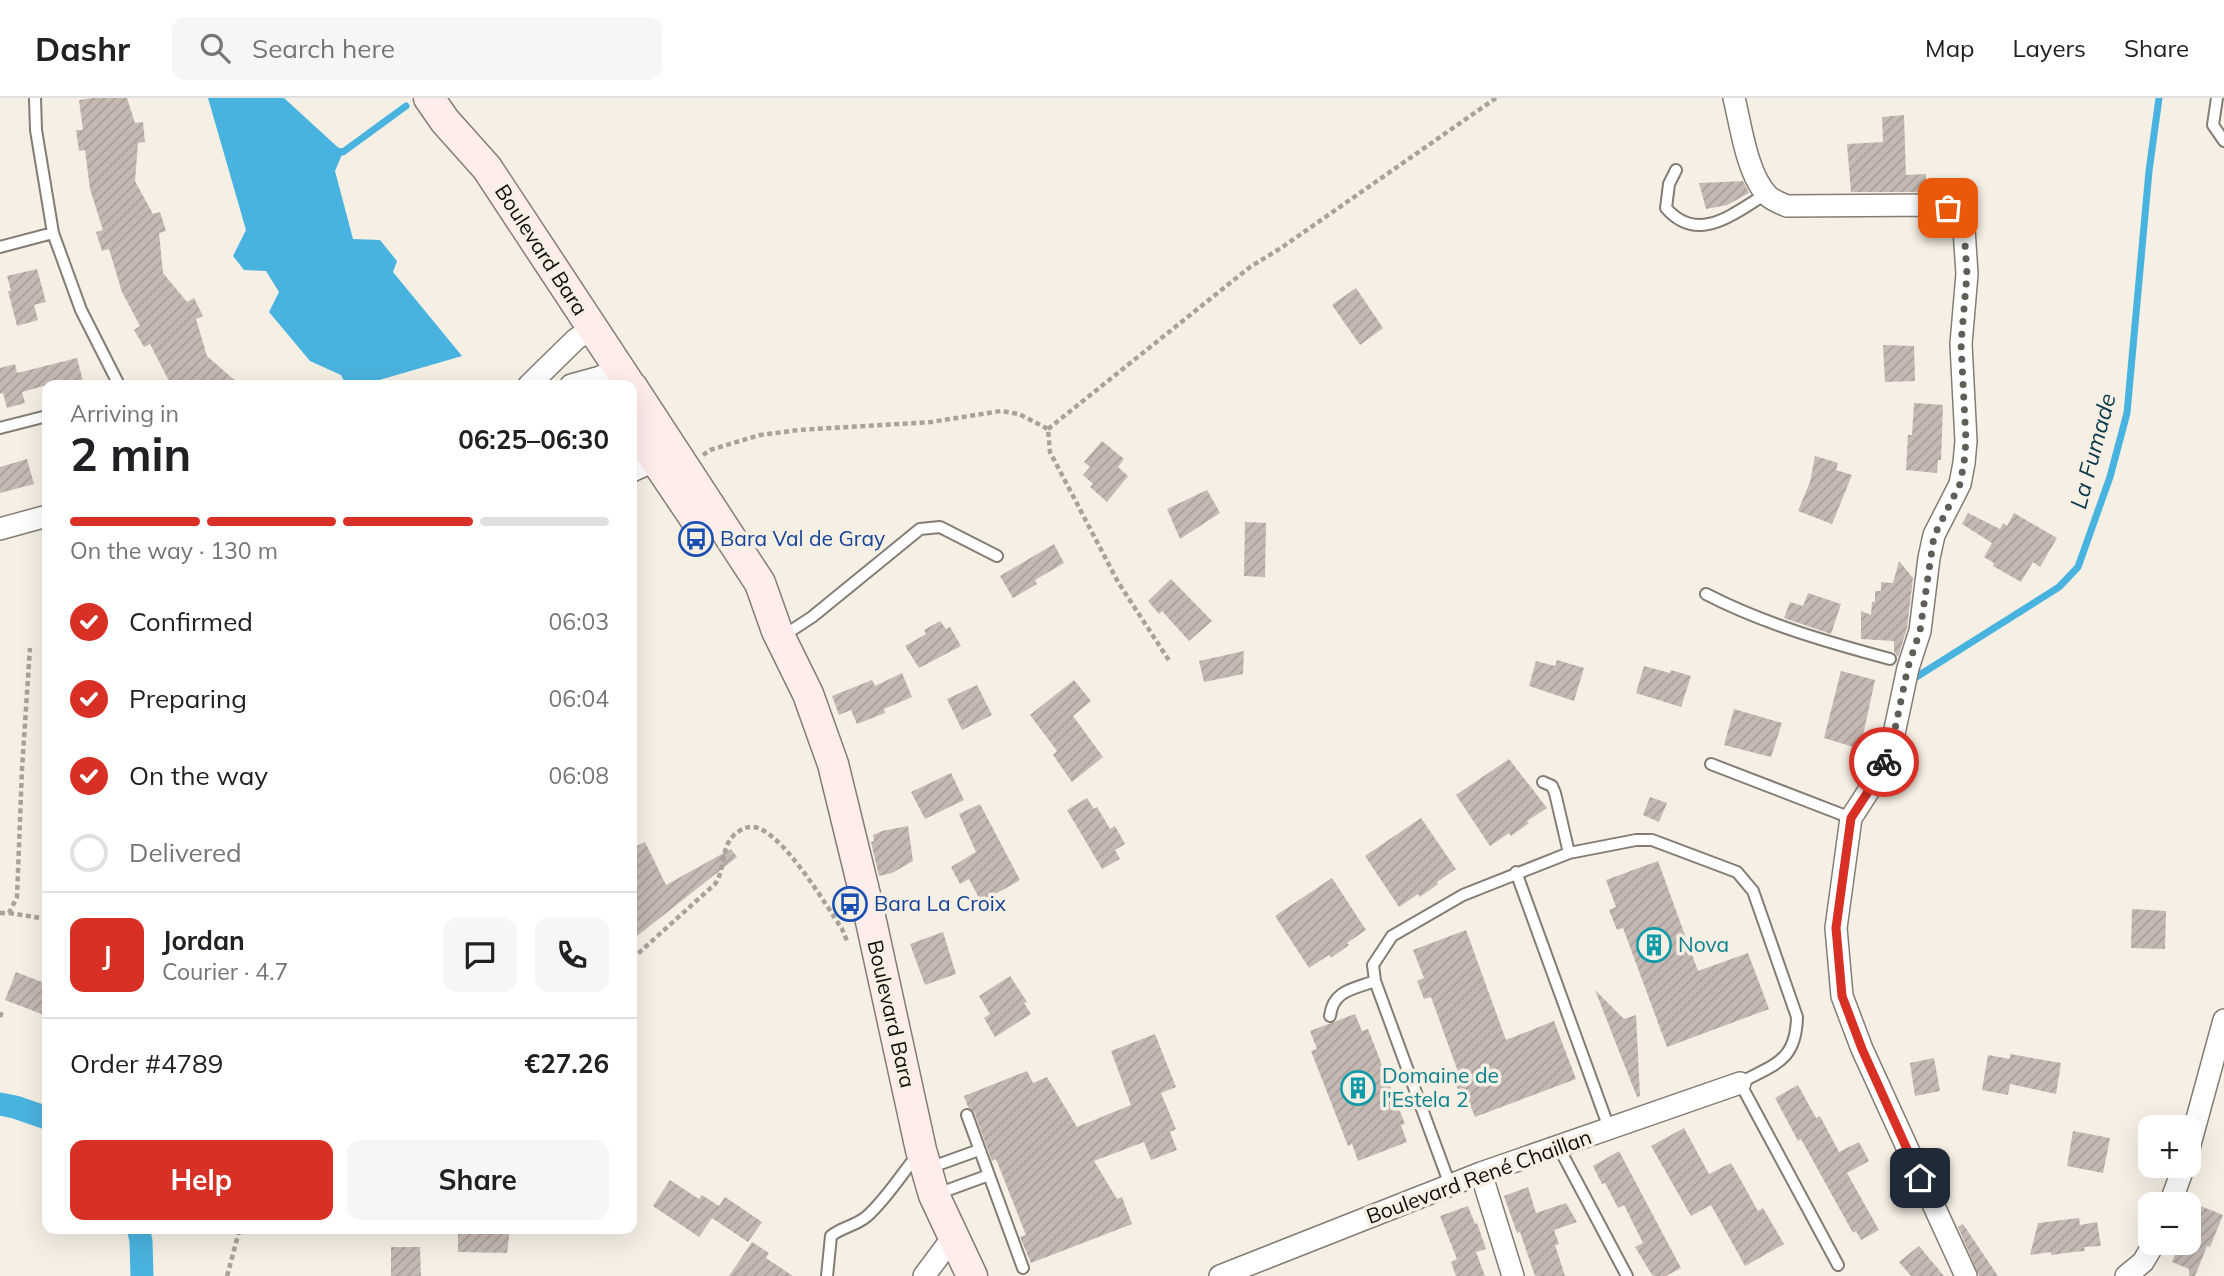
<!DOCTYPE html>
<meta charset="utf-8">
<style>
:root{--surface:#fff;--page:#f6f6f6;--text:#202124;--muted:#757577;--line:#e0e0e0;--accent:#d93025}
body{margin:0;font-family:Mulish,sans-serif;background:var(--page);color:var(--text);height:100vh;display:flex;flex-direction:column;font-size:26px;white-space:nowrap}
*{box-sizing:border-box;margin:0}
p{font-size:23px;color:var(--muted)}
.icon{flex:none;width:38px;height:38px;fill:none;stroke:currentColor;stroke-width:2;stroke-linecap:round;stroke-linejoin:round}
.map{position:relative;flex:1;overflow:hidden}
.panel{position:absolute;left:42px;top:282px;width:595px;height:854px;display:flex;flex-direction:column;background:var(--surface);border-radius:14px;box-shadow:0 7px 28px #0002}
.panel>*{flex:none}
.controls{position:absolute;left:2138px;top:1017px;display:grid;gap:14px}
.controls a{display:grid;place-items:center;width:63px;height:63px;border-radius:14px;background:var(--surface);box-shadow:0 7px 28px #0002;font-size:35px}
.pin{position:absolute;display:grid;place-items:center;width:60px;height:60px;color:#fff;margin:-30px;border-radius:14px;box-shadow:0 4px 10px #0006}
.courier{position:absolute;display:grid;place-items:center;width:70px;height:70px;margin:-35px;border:5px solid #d93025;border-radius:50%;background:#fff;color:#222;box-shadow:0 2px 9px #0007}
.headline em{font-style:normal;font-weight:700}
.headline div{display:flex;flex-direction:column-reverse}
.headline{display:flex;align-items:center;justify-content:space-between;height:119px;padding:0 28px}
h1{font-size:46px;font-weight:700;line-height:52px}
.bar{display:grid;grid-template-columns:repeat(4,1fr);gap:10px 7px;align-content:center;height:84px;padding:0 28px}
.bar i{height:9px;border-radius:5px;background:var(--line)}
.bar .active{background:var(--accent)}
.bar p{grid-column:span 4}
.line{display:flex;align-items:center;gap:18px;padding:0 28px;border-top:2px solid var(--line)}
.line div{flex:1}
.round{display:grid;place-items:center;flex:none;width:74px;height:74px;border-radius:14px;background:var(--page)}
ol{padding:0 28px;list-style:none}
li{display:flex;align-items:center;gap:21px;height:77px}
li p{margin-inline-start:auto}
li .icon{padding:7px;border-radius:50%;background:var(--accent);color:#fff;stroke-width:4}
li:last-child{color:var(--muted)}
li i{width:38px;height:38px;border:4px solid var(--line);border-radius:50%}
.action{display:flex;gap:14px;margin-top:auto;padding:14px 28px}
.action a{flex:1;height:80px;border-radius:14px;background:var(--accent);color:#fff;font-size:28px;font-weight:700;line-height:80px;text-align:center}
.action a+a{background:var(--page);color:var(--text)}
header{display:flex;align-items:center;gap:42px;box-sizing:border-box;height:98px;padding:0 35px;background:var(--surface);border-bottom:2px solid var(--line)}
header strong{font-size:33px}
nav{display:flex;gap:38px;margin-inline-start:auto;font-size:24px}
.search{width:490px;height:63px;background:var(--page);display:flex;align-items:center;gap:18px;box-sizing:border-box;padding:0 24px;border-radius:14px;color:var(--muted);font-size:26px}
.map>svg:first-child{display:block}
.water{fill:#49b3df}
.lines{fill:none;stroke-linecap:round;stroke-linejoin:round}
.stream{stroke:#49b3df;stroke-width:7}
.canal{stroke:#49b3df;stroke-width:23}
.building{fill:url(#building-hatch)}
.lane-casing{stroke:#837d74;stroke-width:14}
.street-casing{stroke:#837d74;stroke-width:24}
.secondary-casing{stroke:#837d74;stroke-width:33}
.path{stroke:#a7a29a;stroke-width:4.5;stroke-dasharray:5 3.5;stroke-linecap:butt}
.lane{stroke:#fff;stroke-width:10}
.street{stroke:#fff;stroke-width:21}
.secondary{stroke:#feedeb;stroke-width:30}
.done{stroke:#615d57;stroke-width:7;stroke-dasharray:0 12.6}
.route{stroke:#d93025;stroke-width:9}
.labels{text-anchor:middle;stroke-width:7;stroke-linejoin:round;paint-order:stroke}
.street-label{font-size:21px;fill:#110f0b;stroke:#f6efe4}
.transit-label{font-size:21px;fill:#164399;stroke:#f6efe4;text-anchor:start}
.culture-label{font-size:21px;fill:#0d838f;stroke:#f6efe4;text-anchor:start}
.water-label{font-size:23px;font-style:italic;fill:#08384b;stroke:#f6efe4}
</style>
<header>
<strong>Dashr</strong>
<div class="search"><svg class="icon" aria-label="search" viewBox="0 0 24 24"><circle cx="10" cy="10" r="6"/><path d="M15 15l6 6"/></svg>Search here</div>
<nav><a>Map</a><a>Layers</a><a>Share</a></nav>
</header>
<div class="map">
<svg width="2224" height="1178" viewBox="0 0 2224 1178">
<defs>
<pattern id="building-hatch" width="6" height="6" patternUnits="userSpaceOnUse" patternTransform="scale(1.75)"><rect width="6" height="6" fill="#c6b9b4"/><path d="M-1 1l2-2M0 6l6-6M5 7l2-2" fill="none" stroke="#a99e99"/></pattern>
</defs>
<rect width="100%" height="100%" fill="#f6efe4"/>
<path class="water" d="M208 0H284L343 54 335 73 353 141 380 142 397 163 393 174 462 258 362 287H346L341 277 310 263 269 214 279 194 266 173 244 172 233 158 246 132Z"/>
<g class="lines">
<path class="stream" d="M336 53 343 54 406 8
M1910 583 2059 489 2078 469 2110 379 2127 315 2149 73 2159 0"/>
<path class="canal" d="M0 1006 15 1009 47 1020
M138 1130 141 1143 142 1178"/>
</g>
<path class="building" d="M93 0H127L135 25 143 24 145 44 138 45 135 83 153 116 160 114 166 133 159 135 163 175 187 204 194 200 203 218 196 221 207 258 240 287H171L150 246 144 249 134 232 140 228 122 194 109 151 102 153 96 134 103 132 90 91 85 52 79 53 76 32H83L79 2Z
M1904 17 1906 77 1926 76V94H1851L1847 46 1883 44 1882 19Z
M1743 83 1749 95 1727 107 1706 111 1699 85Z
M37 171 46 204 34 207 38 222 17 228 8 193H11L7 178Z
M1356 190 1383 230 1360 247 1332 207Z
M1883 247 1914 248 1915 283 1885 284Z
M77 260 84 287H47L22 294 25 305 7 310 3 295 0 296V270L15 266 17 275Z
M1914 305 1943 307 1941 362H1938L1937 375 1906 372 1908 337H1912Z
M1102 343 1124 361 1118 369 1128 378 1107 404 1090 389 1093 386 1083 377 1090 369 1084 364Z
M1815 358 1838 365 1836 372 1852 377 1832 426 1798 413 1810 384Z
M27 361 34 386 0 395V369Z
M1207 392 1220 415 1180 441 1167 411Z
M1968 415 2000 431 2003 425 2007 428 2014 415 2057 440 2040 469 2033 464 2021 484 1993 468 1994 465 1984 459 1992 445 1962 426Z
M1245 424 1266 425 1265 479 1244 478Z
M1054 446 1064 465 1035 482 1037 486 1013 500 1000 478Z
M1899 463 1913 480 1907 530 1898 559 1894 554V543L1861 541V513L1871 517 1872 504H1875V493H1881V484L1893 485Z
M1171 481 1212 523 1189 543 1162 513 1159 516 1148 503Z
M1808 495 1841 506 1831 536 1784 520 1790 504 1803 508Z
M940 523 946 531 950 529 961 548 919 570 905 548 926 536 924 532Z
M1244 553 1243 576 1204 584 1199 563Z
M1557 562 1584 570 1574 603 1529 588 1536 563 1555 568Z
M1644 568 1670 575 1671 572 1691 578 1681 609 1636 595Z
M1841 573 1875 582 1860 651 1824 640Z
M902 575 912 599 884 611 885 615 857 626 851 612 839 617 832 598 872 582 875 588Z
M1074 582 1091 603 1073 618 1103 659 1072 684 1053 657 1057 653 1030 617Z
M977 587 992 617 962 632 947 601Z
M1734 611 1782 625 1771 659 1724 647Z
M1509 661 1547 710 1527 723 1529 725 1511 738 1509 735 1490 748 1456 697Z
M951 675 964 702 925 721 911 694Z
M1650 699 1667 705 1659 724 1643 717Z
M1087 700 1094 711 1097 709 1110 731 1115 728 1125 746 1115 752 1120 761 1102 771 1067 712Z
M980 706 1020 782 981 804 969 781 960 786 951 769 976 754 959 716Z
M1421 720 1456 771 1437 784 1438 786 1420 799 1418 796 1399 809 1365 758Z
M908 728 913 763 892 775 879 778 871 744 874 743 873 737 882 733Z
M645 744 666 787 731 751 737 759 632 842V750Z
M1658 763 1698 873 1748 855 1769 911 1667 949 1623 830 1617 832 1609 812 1616 809 1606 782Z
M1332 780 1366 832 1347 845 1349 847 1331 860 1329 857 1309 870 1275 818Z
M2132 811 2166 813 2165 851 2131 850Z
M1466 832 1506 942 1554 923 1576 981 1475 1019 1468 1001 1462 1003 1455 984 1461 982 1431 899 1424 901 1417 883 1424 880 1413 852Z
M943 834 956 876 925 887 910 846Z
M16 874 47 886V918L5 902Z
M1010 878 1027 904 1024 905 1031 916 995 939 984 920 990 916 979 898Z
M1595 892 1624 921 1636 917 1640 998 1637 999Z
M1355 916 1362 933 1368 931 1405 1026 1401 1027 1407 1044 1358 1063 1352 1046 1348 1048 1311 953 1317 951 1310 933Z
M1155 936 1176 989 1161 995 1176 1031 1170 1034 1177 1052 1151 1062 1144 1044 1094 1063 1117 1101 1122 1099 1132 1126 1031 1165 1020 1139 1026 1137 996 1061 992 1063 974 1014 968 1009 964 998 1027 973 1033 985 1047 979 1077 1029 1131 1007 1111 953Z
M2010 956 2061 965 2056 996 2010 986 2008 997 1982 992 1988 957 2010 961Z
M1934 960 1940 993 1915 998 1910 965Z
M1798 987 1816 1020 1820 1018 1839 1054 1859 1044 1869 1063 1847 1075 1879 1132 1861 1142 1856 1133 1853 1135 1801 1041 1798 1043 1775 1000Z
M1684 1030 1709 1076 1731 1065 1758 1113 1763 1110 1784 1146 1745 1168 1711 1107 1691 1118 1651 1048Z
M2073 1033 2110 1040 2103 1075 2067 1068Z
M1619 1053 1681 1170 1666 1178H1653L1649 1172 1635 1149 1643 1145 1624 1107 1618 1110 1605 1085 1602 1086 1593 1068Z
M670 1082 699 1101 702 1097 719 1108 725 1099 762 1124 748 1144 712 1120 699 1139 653 1108Z
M1528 1089 1536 1115 1566 1105 1577 1124 1554 1132 1559 1146 1555 1147 1565 1178H1535L1520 1134 1517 1135 1504 1098Z
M2198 1107 2223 1117 2210 1149 2207 1148 2195 1178H2189V1171L2172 1164 2180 1144H2189V1129Z
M1468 1108 1475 1126 1477 1125 1486 1151 1476 1154 1485 1178H1456L1451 1164 1457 1161 1440 1118Z
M2079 1120 2080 1127 2097 1124 2101 1148 2084 1149 2085 1153 2073 1154 2051 1157V1154L2030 1157 2038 1125Z
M1963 1126 1998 1178H1979L1958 1129Z
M484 1130H510L507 1155 458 1154V1136L484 1135Z
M752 1144 769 1155 766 1160 793 1178H729Z
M1919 1148 1944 1178H1911L1899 1164Z
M391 1149H420L421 1178H391Z"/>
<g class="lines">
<g class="lane-casing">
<path id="lane" d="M35 0 36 32 53 135 81 212 119 287
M2217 0 2213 27 2224 43
M1676 72 1669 86 1666 110C1698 147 1734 115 1766 96
M0 149 53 135
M0 330 47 318
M1706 496C1764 526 1827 544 1890 561
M783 538 812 519 920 431 940 429 997 458
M1711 666 1851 720
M1569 755 1636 742H1652L1737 774 1753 793 1797 919C1796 964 1774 966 1740 985L1838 1167
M1516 774 1609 1030
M1330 918C1333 892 1354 891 1375 883
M967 1017 1023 1170
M1558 1048 1627 1178
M929 1070 979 1052
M1450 1087 1375 883 1373 867 1392 838 1463 797 1569 755 1555 695 1552 688 1543 684
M937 1096 989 1077
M827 1178 831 1138C842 1129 855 1128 866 1119 884 1104 902 1076 917 1057"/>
</g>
<g class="street-casing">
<path id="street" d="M1734 0C1741 28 1747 77 1768 98 1774 103 1780 105 1787 108L1937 107 1948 111 1957 117 1964 131 1967 176 1961 246 1966 343 1964 365 1960 386 1934 437 1929 460 1920 533 1908 570 1891 650 1875 683 1851 720 1836 830 1842 898 1862 951 1966 1178
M529 287 576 241 593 230
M571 287 600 279 619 270
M632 373 667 357
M0 431 47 418
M2189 1050 2224 922
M1481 1075 1513 1178
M2170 1106 2184 1068
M924 1178 953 1139
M1220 1178 1481 1075 1740 985
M2126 1178 2143 1164 2155 1144"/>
</g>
<g class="secondary-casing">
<path id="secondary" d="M429 0 445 23 487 70 630 287
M632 289 760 485 777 533 808 596 833 666 867 805 921 1052 934 1097 972 1178
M632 327 702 431"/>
</g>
<path class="path" d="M1048 331 1250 169 1281 150 1496 0
M703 357 710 352 760 337 799 332 931 324 1001 313 1019 316 1048 331 1050 354 1118 484 1170 564
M0 815H9L17 799 22 671 30 550
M9 815 47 821
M632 861 715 786C726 770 720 751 734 737 740 732 746 728 754 729 782 733 826 807 842 831L847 843
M0 919 3 911
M227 1178 240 1130"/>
<use href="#lane" class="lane"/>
<use href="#street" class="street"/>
<use href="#secondary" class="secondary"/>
</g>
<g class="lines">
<path class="done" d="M1884 664 1891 650 1908 569 1920 533 1934 438 1960 386 1964 365 1966 343 1961 246 1967 176 1964 131 1957 117 1948 110"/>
<path class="route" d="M1884 664 1875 683 1851 720 1836 830 1842 898 1862 951 1920 1080"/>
</g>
<defs>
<g id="bus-ring" transform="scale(1.75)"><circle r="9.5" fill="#f6efe4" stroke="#1a4fb4" stroke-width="1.5"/><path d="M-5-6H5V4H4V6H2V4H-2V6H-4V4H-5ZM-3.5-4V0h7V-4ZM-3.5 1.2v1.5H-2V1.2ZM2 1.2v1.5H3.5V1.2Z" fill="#1a4fb4"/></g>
<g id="building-ring" transform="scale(1.75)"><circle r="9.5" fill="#f6efe4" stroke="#0f9aa8" stroke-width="1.5"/><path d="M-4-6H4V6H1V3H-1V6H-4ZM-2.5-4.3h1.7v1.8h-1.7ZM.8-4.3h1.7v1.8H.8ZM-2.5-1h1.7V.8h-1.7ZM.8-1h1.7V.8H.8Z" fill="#0f9aa8"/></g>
</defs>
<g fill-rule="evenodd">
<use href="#bus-ring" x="696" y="441"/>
<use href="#bus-ring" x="850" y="806"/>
<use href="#building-ring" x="1654" y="847"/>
<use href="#building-ring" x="1358" y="990"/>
</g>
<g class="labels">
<g class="street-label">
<text transform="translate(541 152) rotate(57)" y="7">Boulevard Bara</text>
<text transform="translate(891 916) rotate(77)" y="7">Boulevard Bara</text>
<text transform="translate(1479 1079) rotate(-20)" y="7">Boulevard René Chaillan</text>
</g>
<g class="transit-label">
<text x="720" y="448">Bara Val de Gray</text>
<text x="874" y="813">Bara La Croix</text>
</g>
<g class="culture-label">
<text x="1678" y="854">Nova</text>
<text x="1382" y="985">Domaine de<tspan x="1382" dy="24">l'Estela 2</tspan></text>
</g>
<g class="water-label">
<text transform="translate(2093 353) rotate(-75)" y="8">La Fumade</text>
</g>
</g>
</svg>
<div class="controls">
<a>+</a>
<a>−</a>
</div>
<div class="pin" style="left:1948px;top:110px;background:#ea580c"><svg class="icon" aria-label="bag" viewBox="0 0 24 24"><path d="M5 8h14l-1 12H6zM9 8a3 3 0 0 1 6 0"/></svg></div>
<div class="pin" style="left:1920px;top:1080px;background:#1f2937"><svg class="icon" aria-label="home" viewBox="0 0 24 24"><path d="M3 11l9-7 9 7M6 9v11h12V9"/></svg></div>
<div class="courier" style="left:1884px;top:664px"><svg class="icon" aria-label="bike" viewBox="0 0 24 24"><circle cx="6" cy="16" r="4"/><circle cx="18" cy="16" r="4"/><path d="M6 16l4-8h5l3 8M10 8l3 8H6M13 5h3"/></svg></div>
<section class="panel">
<div class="headline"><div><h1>2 min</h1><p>Arriving in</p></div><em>06:25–06:30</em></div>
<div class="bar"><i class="active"></i><i class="active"></i><i class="active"></i><i></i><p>On the way · 130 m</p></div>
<ol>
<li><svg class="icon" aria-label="check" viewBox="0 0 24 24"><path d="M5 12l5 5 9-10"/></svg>Confirmed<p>06:03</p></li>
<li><svg class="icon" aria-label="check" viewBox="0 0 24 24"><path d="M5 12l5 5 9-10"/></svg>Preparing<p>06:04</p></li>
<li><svg class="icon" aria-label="check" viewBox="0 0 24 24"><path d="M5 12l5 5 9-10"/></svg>On the way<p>06:08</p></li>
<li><i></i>Delivered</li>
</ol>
<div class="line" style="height:126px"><b class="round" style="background:var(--accent);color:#fff">J</b><div><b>Jordan</b><p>Courier · 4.7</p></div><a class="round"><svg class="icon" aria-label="chat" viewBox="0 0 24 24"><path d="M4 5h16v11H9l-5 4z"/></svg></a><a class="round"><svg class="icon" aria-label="phone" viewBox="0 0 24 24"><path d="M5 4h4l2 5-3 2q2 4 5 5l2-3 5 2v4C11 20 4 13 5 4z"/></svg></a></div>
<div class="line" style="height:91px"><div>Order #4789</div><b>€27.26</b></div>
<div class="action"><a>Help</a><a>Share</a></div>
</section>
</div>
